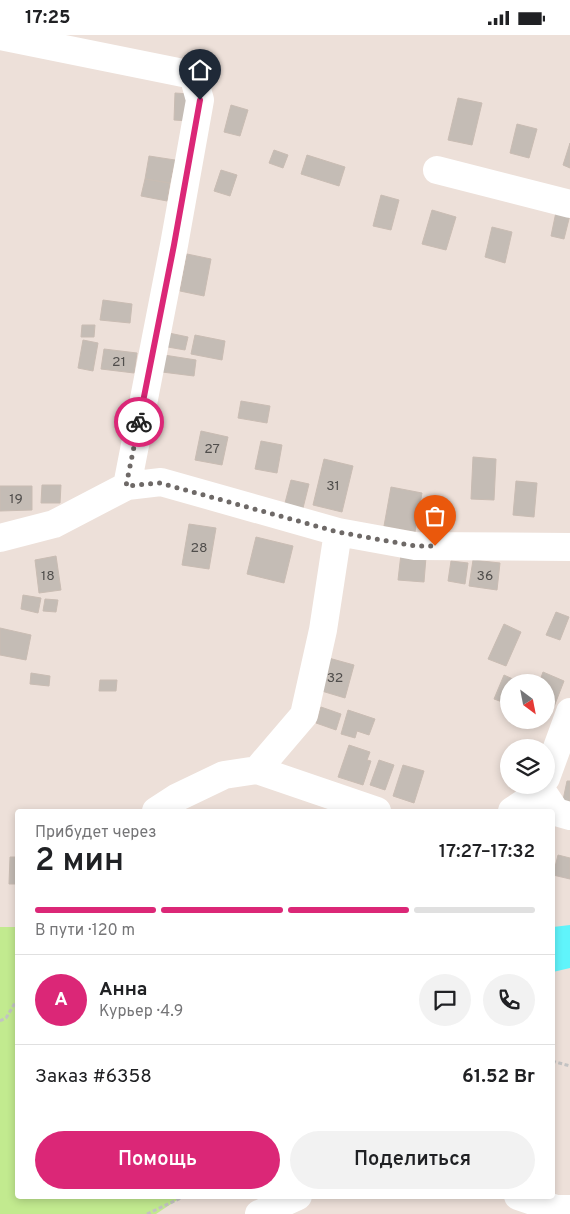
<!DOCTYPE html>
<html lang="ru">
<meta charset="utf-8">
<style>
:root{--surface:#fff;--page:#f2f2f2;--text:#202124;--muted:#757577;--line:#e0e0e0;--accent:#db2777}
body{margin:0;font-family:Overpass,sans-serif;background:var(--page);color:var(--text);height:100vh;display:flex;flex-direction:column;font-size:19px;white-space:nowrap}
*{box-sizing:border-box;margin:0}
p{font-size:16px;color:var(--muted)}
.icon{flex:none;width:28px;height:28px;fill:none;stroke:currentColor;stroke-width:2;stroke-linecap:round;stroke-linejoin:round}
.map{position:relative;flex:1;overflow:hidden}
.details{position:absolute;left:15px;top:774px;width:540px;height:390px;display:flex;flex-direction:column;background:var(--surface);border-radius:5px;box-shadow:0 2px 8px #0003}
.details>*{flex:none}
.needle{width:32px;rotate:148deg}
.buttons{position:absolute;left:500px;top:639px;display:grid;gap:10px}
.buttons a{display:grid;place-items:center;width:55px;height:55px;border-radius:50%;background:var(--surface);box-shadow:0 2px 8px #0003;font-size:25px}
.pin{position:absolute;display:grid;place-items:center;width:42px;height:42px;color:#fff;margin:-51px -21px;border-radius:50% 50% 50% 0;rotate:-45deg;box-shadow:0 0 5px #0007}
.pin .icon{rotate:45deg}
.courier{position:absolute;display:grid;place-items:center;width:50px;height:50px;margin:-25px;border:4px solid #db2777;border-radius:50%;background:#fff;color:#222;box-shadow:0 1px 6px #0007}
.summary em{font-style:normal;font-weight:600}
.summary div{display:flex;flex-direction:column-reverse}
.summary{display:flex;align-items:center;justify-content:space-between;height:85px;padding:0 20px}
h1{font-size:32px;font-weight:600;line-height:38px}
.bar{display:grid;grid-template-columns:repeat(4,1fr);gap:8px 5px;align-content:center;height:60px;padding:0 20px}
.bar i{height:6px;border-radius:4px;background:var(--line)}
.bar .current{background:var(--accent)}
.bar p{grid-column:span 4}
.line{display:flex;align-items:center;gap:12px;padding:0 20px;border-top:1px solid var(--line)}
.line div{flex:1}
.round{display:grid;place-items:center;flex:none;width:52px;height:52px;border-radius:26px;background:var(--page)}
.cta{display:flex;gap:10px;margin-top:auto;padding:10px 20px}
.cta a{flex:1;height:58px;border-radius:30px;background:var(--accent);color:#fff;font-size:20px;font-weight:600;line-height:58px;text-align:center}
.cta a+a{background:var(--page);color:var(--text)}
.status{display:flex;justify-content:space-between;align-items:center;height:35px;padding:0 25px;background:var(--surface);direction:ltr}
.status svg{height:14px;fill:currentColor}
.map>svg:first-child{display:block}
.green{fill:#c2ea8f}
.water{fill:#60f4fb}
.building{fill:#c4bcb5;stroke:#c9bcb3}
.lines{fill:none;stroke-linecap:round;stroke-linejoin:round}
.path{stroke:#c3c3c3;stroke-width:3;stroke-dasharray:4 2.5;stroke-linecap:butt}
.minor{stroke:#fff;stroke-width:28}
.done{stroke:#6e6967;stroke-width:5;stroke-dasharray:0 9}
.route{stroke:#db2777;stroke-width:6}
.labels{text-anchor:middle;stroke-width:4;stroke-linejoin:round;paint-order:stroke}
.number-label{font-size:14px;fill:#504e4c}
</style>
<div class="status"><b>17:25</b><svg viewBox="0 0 49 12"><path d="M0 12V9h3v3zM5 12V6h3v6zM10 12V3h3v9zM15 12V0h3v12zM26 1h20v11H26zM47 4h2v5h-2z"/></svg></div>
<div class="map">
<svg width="570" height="1179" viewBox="0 0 570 1179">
<rect width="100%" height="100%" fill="#ede0d9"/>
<path class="green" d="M0 892H17L18 1161H183L156 1179H0Z"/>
<path class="water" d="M570 890V933L553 937V892Z"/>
<path class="building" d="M175 58 190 59 189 86 174 85Z
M458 63 482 68 472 110 448 105Z
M231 70 248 75 240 101 224 97Z
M517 89 537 94 529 123 510 118Z
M570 108V133L563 130Z
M274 115 288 120 283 133 269 128Z
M307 120 345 132 339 151 301 139Z
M149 121 175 125 170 148 145 144Z
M221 135 237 140 230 161 214 156Z
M145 144 170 148 167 166 141 161Z
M381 160 399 165 391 195 373 191Z
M432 175 456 182 446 215 422 209Z
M556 177 570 180 564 204 551 201Z
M492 192 512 197 505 228 485 222Z
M187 219 211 224 204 261 180 256Z
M103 265 132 269 130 288 100 285Z
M82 290H95L94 302H81Z
M164 297 188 302 185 315 162 311Z
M195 300 225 306 222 325 191 319Z
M83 305 98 308 93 336 78 333Z
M104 314 137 318 134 338 101 334Z
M164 320 196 325 194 341 162 337Z
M241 366 270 371 267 388 238 383Z
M201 396 228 402 222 430 195 425Z
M261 406 282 410 277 438 255 434Z
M473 422 496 424 494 465 471 464Z
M324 424 353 431 342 477 313 470Z
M291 445 309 449 303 473 285 468Z
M516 446 537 448 534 482 513 480Z
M42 450H61L60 468H41Z
M0 451H32V475L0 476Z
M391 452 422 458 415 497 384 491Z
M189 489 216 493 209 534 182 530Z
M256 502 293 511 284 548 247 539Z
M401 519 426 522 424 547 398 545Z
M56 521 61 555 39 558 35 525Z
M473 525 500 528 497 555 469 551Z
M451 526 468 528 465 549 448 546Z
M23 560 41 563 38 578 21 574Z
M45 564 58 565 56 577 43 576Z
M556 577 569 582 560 605 546 600Z
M504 589 521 597 506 631 488 624Z
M0 593 31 600 26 625 0 620Z
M325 622 354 630 345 663 315 654Z
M543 637 564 646 550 682 546 681V648H539Z
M31 638 50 641 49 651 30 649Z
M504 640 515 645 514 648H509V660L505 668 494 664Z
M100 645H117L116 656H99Z
M321 672 341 679 336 695 316 688Z
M348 675 375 684 369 700 357 696 355 703 341 699Z
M349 710 370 717 367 725 371 726 363 750 338 742Z
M379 725 394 730 385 755 370 750Z
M403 730 424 736 414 768 393 761Z
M567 746H570V767L563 765Z
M558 820 570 823V844L553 840Z
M10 822H18V849H9Z"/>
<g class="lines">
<path class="path" d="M0 986 6 983 18 963
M552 1026 570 1031
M147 1179 185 1161"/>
<path class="minor" d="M0 1 193 40 200 65 174 210 127 451
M437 135 570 169
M0 503 54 489 127 451 161 447 338 497 415 511 570 512
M257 735 377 776
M546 743 570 677
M156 776 176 763 224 740 257 735 304 680 323 595 338 497
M512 776 542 756 556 777 570 781
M518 1161 556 1174H570
M259 1179 298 1161"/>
</g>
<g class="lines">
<path class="done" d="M139 387 126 451 160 448 338 497 415 511H435"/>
<path class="route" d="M139 387 174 210 200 65"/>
</g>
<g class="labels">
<g class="number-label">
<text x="119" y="331">21</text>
<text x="212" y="418">27</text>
<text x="333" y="455">31</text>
<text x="16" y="468">19</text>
<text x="199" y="517">28</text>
<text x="48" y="545">18</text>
<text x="485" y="545">36</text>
<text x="335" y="647">32</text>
</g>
</g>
</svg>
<div class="buttons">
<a><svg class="needle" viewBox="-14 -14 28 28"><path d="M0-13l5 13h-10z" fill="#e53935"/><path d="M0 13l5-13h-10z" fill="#757577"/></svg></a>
<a><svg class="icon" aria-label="layers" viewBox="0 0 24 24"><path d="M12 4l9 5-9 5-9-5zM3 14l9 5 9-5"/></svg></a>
</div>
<div class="pin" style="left:435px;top:511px;background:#ea580c"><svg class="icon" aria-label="bag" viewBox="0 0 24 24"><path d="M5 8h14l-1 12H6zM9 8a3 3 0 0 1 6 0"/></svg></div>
<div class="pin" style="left:200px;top:65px;background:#1f2937"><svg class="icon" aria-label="home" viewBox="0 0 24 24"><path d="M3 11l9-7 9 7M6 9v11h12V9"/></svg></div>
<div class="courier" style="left:139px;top:387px"><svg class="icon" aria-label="bike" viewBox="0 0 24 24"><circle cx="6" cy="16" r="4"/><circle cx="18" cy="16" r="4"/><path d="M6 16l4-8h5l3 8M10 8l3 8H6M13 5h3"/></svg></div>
<section class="details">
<div class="summary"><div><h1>2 мин</h1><p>Прибудет через</p></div><em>17:27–17:32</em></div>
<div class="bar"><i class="current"></i><i class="current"></i><i class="current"></i><i></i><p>В пути · 120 m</p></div>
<div class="line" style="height:90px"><b class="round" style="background:var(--accent);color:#fff">А</b><div><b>Анна</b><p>Курьер · 4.9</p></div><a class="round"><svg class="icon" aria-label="chat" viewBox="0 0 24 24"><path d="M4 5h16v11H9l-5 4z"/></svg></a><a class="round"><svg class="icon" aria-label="phone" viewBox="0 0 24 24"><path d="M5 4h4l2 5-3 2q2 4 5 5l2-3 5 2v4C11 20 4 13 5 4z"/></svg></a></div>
<div class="line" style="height:65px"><div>Заказ #6358</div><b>61.52 Br</b></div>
<div class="cta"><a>Помощь</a><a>Поделиться</a></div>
</section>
</div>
